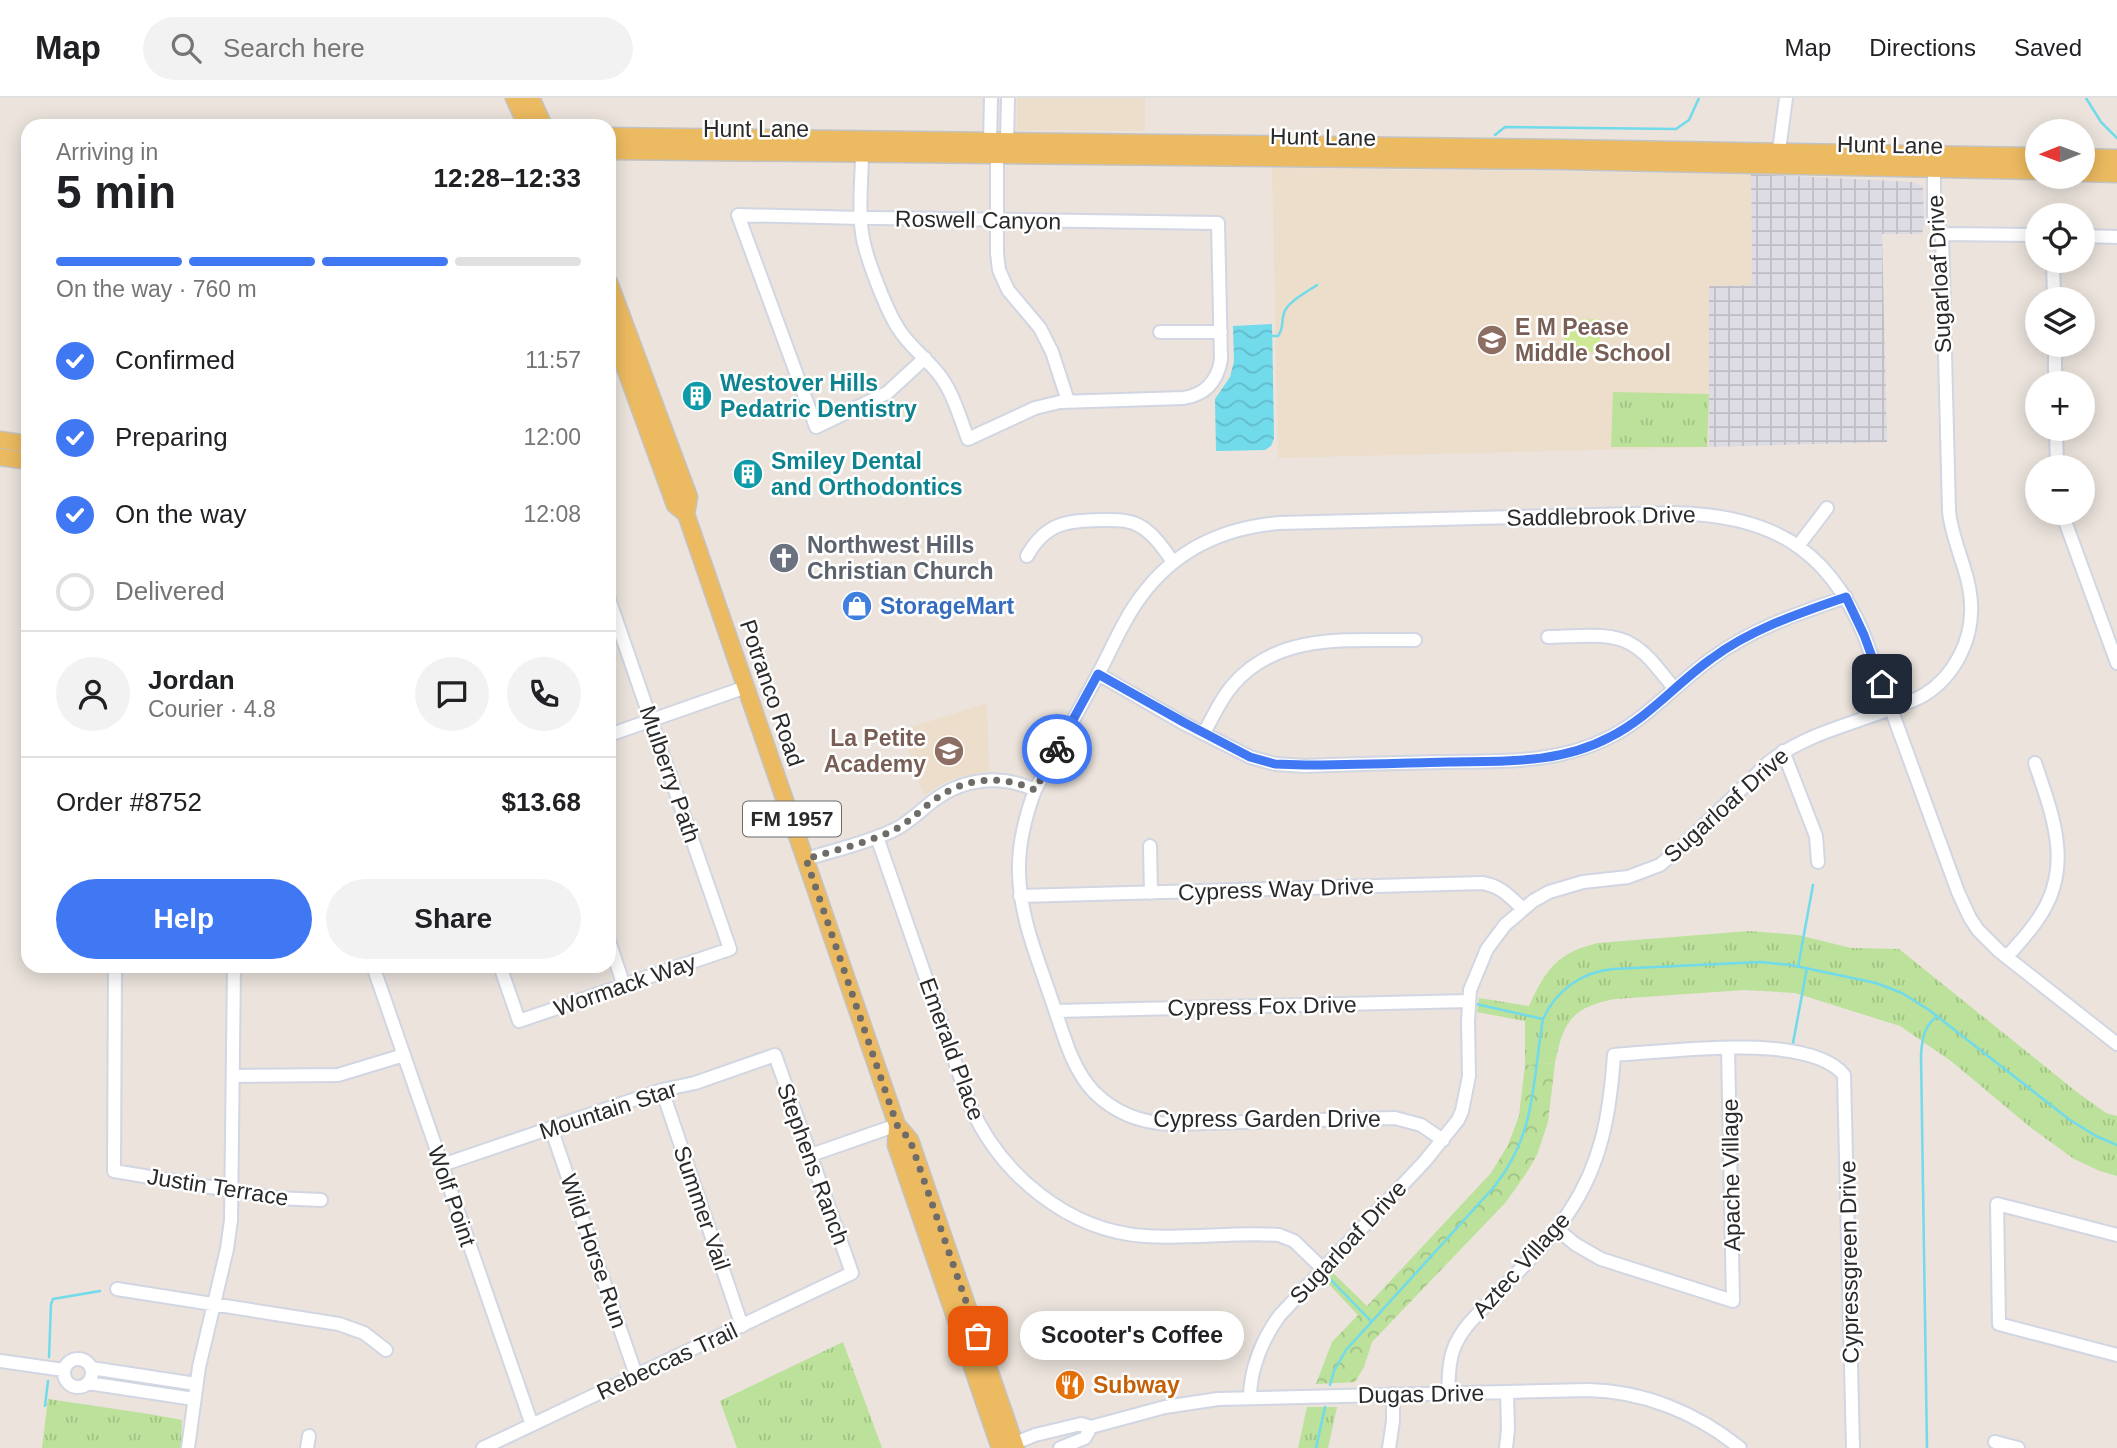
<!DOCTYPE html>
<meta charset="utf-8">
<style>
:root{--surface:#fff;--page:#f2f2f2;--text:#202124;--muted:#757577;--line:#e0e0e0;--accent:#4078f4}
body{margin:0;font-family:Helvetica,sans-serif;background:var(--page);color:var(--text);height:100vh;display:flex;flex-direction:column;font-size:26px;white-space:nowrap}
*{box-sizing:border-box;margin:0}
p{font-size:23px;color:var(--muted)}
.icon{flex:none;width:38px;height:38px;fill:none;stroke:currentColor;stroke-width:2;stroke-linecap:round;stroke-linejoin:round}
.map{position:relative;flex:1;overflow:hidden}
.side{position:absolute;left:21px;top:21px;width:595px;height:854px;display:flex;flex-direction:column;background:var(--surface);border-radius:21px;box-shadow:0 4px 18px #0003}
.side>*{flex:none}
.needle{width:46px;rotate:269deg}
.tools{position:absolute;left:2025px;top:21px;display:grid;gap:14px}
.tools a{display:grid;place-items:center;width:70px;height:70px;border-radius:50%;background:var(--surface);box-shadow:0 4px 18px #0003;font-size:35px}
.pin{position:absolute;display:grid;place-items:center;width:60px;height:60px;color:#fff;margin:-30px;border-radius:14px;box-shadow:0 4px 10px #0006}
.courier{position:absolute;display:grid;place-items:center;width:70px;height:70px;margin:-35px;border:5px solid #4078f4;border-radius:50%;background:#fff;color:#222;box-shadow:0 2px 9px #0007}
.bubble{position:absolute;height:49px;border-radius:24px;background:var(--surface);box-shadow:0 4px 18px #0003;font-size:23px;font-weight:700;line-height:49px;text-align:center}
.head em{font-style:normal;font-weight:700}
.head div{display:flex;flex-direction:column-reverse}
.head{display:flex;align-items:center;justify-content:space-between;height:119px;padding:0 35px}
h1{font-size:46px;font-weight:700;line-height:52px}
.bar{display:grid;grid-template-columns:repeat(4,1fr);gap:10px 7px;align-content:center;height:84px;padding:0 35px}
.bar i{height:9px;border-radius:5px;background:var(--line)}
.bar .on{background:var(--accent)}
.bar p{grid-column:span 4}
.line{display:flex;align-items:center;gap:18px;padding:0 35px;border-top:2px solid var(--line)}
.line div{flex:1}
.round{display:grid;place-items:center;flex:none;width:74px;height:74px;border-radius:37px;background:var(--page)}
ol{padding:0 35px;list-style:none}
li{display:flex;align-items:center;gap:21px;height:77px}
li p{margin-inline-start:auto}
li .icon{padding:7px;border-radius:50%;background:var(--accent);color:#fff;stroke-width:4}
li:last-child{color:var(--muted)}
li i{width:38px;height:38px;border:4px solid var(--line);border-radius:50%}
.action{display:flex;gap:14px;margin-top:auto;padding:14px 35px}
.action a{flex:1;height:80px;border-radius:42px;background:var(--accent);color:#fff;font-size:28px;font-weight:700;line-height:80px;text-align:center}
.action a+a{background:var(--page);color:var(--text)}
header{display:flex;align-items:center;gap:42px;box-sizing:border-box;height:98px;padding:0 35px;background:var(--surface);border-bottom:2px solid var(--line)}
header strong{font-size:33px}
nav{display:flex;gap:38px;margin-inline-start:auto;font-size:24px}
.search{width:490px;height:63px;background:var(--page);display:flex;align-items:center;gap:18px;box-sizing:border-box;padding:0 24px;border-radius:38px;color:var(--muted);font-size:26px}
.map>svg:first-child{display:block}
.industrial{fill:url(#industrial-grid)}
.education{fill:#eddecc}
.grass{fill:url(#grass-tufts)}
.forest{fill:url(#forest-crowns)}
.pitch{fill:#cfe895}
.water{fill:url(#water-waves)}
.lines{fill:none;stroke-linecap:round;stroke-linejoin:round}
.stream{stroke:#71daeb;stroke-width:2.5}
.minor-casing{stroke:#d1d6e2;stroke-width:16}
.major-casing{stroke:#c3c3c3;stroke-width:19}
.minor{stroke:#fff;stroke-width:12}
.major{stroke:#ecba60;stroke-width:16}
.done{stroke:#6e6b68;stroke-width:7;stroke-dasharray:0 12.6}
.route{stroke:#4078f4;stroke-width:9}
.labels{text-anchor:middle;stroke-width:5;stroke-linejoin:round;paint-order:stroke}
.shield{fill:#fff;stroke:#6a6a6a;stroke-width:2}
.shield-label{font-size:21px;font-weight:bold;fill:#2a2a2a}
.street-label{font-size:23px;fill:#2a2a2a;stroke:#fff}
.education-label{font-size:23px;font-weight:bold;fill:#785e54;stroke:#fff;text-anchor:start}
.culture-label{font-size:23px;font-weight:bold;fill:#0d838f;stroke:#fff;text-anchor:start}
.worship-label{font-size:23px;font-weight:bold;fill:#5b616d;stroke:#fff;text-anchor:start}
.shop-label{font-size:23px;font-weight:bold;fill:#366cbe;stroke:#fff;text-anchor:start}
.food-label{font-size:23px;font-weight:bold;fill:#c56008;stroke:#fff;text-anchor:start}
</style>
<header>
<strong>Map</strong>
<div class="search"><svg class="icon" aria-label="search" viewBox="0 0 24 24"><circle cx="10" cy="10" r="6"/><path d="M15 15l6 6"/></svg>Search here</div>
<nav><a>Map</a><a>Directions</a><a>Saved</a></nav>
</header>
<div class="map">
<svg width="2117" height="1350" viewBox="0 0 2117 1350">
<defs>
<pattern id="industrial-grid" width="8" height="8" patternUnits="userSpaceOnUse" patternTransform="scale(1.75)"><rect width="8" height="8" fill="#dddce4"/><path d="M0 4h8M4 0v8" fill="none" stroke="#bebdc4"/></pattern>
<pattern id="grass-tufts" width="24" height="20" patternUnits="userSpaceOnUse" patternTransform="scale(1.75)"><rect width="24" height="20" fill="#bbe19a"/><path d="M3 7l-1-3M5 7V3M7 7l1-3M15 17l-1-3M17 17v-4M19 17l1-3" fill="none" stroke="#a1c185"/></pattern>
<pattern id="forest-crowns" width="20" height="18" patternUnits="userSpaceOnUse" patternTransform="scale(1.75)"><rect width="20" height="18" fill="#bbe19a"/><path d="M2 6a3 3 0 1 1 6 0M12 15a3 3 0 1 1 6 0" fill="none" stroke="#a1c185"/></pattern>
<pattern id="water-waves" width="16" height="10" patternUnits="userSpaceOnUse" patternTransform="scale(1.75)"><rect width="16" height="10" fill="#71daeb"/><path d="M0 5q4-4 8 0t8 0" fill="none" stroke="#62bbca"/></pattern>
</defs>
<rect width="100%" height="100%" fill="#ebe3dc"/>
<path class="industrial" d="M1751 76 1913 84 1923 89 1924 128 1922 136H1882L1887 344 1709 349V188L1752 187Z"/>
<path class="education" d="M1017 0H1145V33L1017 32Z
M1272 70 1751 76 1752 187 1709 188V349L1278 360Z
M987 605 989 673 955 680 941 686 924 698 902 632Z"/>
<path class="grass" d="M1613 294 1709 296 1707 349H1611Z
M1749 833 1798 837 1851 850 1899 851 2078 995 2106 1015 2117 1018V1078L2100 1073 2074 1061 2030 1029 1951 963 1900 928 1795 895 1744 892 1615 901C1572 909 1563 924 1555 965L1525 967V923L1477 914 1479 900 1529 908C1546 871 1557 855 1598 845Z
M843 1244 882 1350H737L720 1303Z
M48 1301 149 1316 182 1322 181 1350H42Z
M1307 1309H1337L1328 1350H1298Z"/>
<path class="forest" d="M1555 965 1548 1024 1537 1057 1527 1074 1506 1104 1372 1244 1364 1269 1355 1284 1316 1286 1332 1244 1358 1217 1325 1182 1332 1174 1367 1208 1491 1075 1508 1047 1519 1018 1525 967Z"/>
<path class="pitch" d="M1600 221V254H1564V222Z"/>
<path class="water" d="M1272 226 1274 340 1271 348 1265 352 1216 353 1215 301 1230 279 1234 263 1233 228Z"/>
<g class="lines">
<path class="stream" d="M2086 0 2101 24 2117 40
M1495 37 1505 29 1676 31 1689 22 1699 0
M1272 238H1278C1284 230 1281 224 1284 215 1287 204 1307 194 1317 187
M1798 869 1813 787
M1476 906 1543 921
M1793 945 1807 870
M1328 1179 1371 1223
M49 1259 51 1206 53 1201 100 1193
M1330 1287 1334 1273 1346 1252 1494 1089C1537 1035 1532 984 1543 921 1556 892 1582 874 1613 871L1761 864 1791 867 1876 885 1902 895 1929 912 2070 1022 2096 1038 2117 1047
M45 1308 48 1283
M1316 1350 1325 1309
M1927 1350 1921 957C1922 941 1924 927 1938 918"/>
<g class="minor-casing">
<path id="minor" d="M991 0 990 44 997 58V155L999 172 1008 192 1040 230 1052 254 1068 303
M1003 49 1007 44 1008 0
M1777 53 1780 45 1786 0
M862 55C862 81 858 109 862 135 865 158 886 211 898 230 908 247 924 258 937 274 953 293 959 318 968 341L1035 310 1060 304 1183 300C1205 297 1217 284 1221 262L1218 125 875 120H861L738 117 816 329 887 295 925 260
M1942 136 2037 137
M2082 138 2117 139
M2053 163 2054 201
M1160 234H1221
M2055 247V285
M2056 331 2057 369
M2062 415 2117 565
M1798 448 1827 410
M1027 458C1046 424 1067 423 1102 422 1115 422 1128 421 1140 428 1154 436 1164 451 1173 464
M1548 539C1572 539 1611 533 1631 546 1649 556 1661 575 1674 590
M1098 576 1185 626 1250 659 1275 666 1305 668C1351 666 1397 665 1443 664 1500 663 1558 666 1610 639 1648 620 1676 586 1711 561 1751 531 1799 515 1846 499
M1204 635C1213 619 1220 602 1232 588 1278 533 1351 543 1415 542
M609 637 746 589
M1783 653 1816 738 1818 764
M877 739 970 1007C1000 1076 1068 1133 1145 1138 1190 1141 1234 1134 1279 1137L1294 1143 1322 1170
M1150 748 1151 795
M806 761C835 752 867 745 894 732 909 725 920 713 933 703 963 680 1001 676 1035 692
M1020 798 1482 785C1501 788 1509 798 1523 811
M609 843 624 888
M2007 859C2017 847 2029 835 2038 821 2074 770 2053 718 2035 665
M115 868 114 1073 276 1100 321 1102
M373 868 532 1327
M500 868 519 923 730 851 609 501
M1056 913 1468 903
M233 978 338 977 404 957
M662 992 742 1228
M551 1030 636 1277
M1443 1042 1421 1027 1395 1020 1171 1026C1142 1025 1115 1015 1094 994 1071 970 1063 934 1052 903 1038 861 1020 820 1019 775 1018 746 1025 719 1035 692 1056 654 1077 616 1097 578 1110 555 1120 529 1135 507 1169 455 1219 430 1279 425L1674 415C1768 417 1827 448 1864 537L1958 794 1970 820 1978 832 1999 853 2117 946
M811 1057 897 1027
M442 1067 662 992 695 985 775 957 852 1175 483 1350
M1557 1131 1575 1146 1601 1161 1733 1203 1728 950
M2117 1137 1997 1106 1999 1226 2117 1257
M117 1191 339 1226 364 1235 386 1252
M64 1275a14 14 0 1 1 28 0a14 14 0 1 1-28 0Z
M0 1263 64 1272
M91 1270 196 1286
M88 1285 194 1301
M1448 1295C1449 1282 1448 1266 1453 1253 1460 1231 1479 1215 1495 1198 1520 1171 1548 1145 1569 1114 1602 1065 1610 1014 1614 957 1667 954 1808 933 1844 977L1853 1350
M1250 1300C1250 1270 1263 1240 1280 1217L1425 1063 1458 1022 1462 1013 1469 978 1468 923 1470 892 1487 851 1505 827 1533 803 1549 794 1583 784 1628 779 1660 767 1688 743 1768 665C1802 638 1845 628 1885 613 1898 608 1912 604 1924 597 1955 578 1973 541 1971 506 1970 474 1952 445 1949 413L1942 136 1934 117V71
M1995 1344 2018 1350
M188 1350 199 1269 227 1151 231 1122 234 868
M307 1350 309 1338
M1012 1350 1015 1345 1035 1337 1081 1326 1091 1329 1165 1309 1218 1301 1587 1292C1644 1293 1697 1315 1740 1350
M1060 1350 1085 1340 1091 1329
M1389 1350 1393 1323V1296
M1506 1350 1508 1331 1507 1294"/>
</g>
<g class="major-casing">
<path id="major" d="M514 0 527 28
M531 0 544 28
M609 38 1561 50 2037 58
M609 53 1561 63 2037 73
M2082 59 2117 60
M2082 75 2117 76
M609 184 689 399 686 416 897 1027 896 1047 1000 1350
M609 226 675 407 686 416
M0 342 28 346
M0 359 28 363
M897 1027 910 1042 1016 1350"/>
</g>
<use href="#minor" class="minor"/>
<use href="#major" class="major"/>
</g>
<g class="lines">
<path class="done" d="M978 1238 910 1042 897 1027 806 761C835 752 867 745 894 732 910 724 922 710 937 700 967 679 1003 677 1035 692L1057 651"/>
<path class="route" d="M1057 651 1098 576 1185 625 1250 659 1275 666 1305 667C1353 667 1401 665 1449 664 1504 663 1560 666 1610 639 1648 620 1676 586 1711 561 1751 531 1800 515 1846 499L1864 537 1882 586"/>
</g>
<defs>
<g id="school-disc" transform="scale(1.575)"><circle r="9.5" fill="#8d6e63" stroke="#fff"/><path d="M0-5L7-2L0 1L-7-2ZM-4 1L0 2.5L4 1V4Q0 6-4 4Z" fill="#fff"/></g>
<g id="building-disc" transform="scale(1.575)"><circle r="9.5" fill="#0f9aa8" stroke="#fff"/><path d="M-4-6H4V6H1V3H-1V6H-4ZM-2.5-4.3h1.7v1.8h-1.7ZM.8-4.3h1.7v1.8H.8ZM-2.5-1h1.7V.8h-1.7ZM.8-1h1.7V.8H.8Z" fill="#fff"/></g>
<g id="church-disc" transform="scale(1.575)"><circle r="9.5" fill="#6b7280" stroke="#fff"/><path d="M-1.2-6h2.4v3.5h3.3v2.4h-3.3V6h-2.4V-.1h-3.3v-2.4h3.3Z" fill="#fff"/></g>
<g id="shop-disc" transform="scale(1.575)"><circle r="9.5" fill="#3f7fe0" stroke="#fff"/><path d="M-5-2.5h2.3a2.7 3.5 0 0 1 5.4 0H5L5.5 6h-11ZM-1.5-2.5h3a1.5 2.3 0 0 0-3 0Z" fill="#fff"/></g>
<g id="restaurant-disc" transform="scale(1.575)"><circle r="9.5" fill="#e8710a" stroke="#fff"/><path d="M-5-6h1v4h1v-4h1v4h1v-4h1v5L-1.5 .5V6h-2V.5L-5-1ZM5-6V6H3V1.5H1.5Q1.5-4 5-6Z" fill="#fff"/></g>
</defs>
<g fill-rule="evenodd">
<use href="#school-disc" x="1492" y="242"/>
<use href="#building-disc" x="697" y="298"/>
<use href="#building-disc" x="748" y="376"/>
<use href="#church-disc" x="784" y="460"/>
<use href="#shop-disc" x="857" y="508"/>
<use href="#school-disc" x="949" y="653"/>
<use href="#restaurant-disc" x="1070" y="1287"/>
</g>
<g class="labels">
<rect class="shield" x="743" y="703.5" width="98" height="35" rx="5"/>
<g class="shield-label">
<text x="792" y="728">FM 1957</text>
</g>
<g class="street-label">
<text x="756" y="39">Hunt Lane</text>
<text transform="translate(1323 39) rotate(1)" y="8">Hunt Lane</text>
<text transform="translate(1890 47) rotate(1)" y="8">Hunt Lane</text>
<text transform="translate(978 122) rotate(1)" y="8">Roswell Canyon</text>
<text transform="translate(1939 176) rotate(-93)" y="8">Sugarloaf Drive</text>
<text transform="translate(1601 418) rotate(-1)" y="8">Saddlebrook Drive</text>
<text transform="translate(772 595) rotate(71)" y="8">Potranco Road</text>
<text transform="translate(670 676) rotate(71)" y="8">Mulberry Path</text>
<text transform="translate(1726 707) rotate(-42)" y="8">Sugarloaf Drive</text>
<text transform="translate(1276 791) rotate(-2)" y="8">Cypress Way Drive</text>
<text transform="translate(625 887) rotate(-19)" y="8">Wormack Way</text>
<text transform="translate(1262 908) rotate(-1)" y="8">Cypress Fox Drive</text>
<text transform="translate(952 951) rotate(70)" y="8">Emerald Place</text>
<text transform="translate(608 1012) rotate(-18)" y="8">Mountain Star</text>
<text x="1267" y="1029">Cypress Garden Drive</text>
<text transform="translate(813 1066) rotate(70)" y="8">Stephens Ranch</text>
<text transform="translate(1731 1077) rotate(-91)" y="8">Apache Village</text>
<text transform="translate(218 1089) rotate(9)" y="8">Justin Terrace</text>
<text transform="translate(452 1098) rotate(71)" y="8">Wolf Point</text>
<text transform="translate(702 1110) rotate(71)" y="8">Summer Vail</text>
<text transform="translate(1348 1144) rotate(-47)" y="8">Sugarloaf Drive</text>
<text transform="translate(594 1153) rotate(71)" y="8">Wild Horse Run</text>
<text transform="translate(1849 1164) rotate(-91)" y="8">Cypressgreen Drive</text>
<text transform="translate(1521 1167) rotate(-48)" y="8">Aztec Village</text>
<text transform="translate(667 1263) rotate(-25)" y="8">Rebeccas Trail</text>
<text transform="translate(1421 1296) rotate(-1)" y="8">Dugas Drive</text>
</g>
<g class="education-label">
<text x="1515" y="237">E M Pease<tspan x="1515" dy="26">Middle School</tspan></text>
<text x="926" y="648" text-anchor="end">La Petite<tspan x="926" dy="26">Academy</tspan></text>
</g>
<g class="culture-label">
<text x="720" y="293">Westover Hills<tspan x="720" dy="26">Pedatric Dentistry</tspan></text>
<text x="771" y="371">Smiley Dental<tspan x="771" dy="26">and Orthodontics</tspan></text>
</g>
<g class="worship-label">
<text x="807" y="455">Northwest Hills<tspan x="807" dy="26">Christian Church</tspan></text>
</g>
<g class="shop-label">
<text x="880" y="516">StorageMart</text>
</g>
<g class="food-label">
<text x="1093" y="1295">Subway</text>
</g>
</g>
</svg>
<div class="tools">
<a><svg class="needle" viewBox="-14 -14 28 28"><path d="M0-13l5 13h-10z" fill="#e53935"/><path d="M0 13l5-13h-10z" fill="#757577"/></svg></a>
<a><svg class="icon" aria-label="locate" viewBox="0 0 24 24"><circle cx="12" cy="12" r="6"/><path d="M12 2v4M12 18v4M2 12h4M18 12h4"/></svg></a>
<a><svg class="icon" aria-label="layers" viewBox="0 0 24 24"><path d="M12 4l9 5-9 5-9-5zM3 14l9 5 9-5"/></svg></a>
<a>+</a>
<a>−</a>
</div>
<div class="pin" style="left:978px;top:1238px;background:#ea580c"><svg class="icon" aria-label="bag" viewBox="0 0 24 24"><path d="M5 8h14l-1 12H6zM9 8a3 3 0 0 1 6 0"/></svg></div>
<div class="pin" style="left:1882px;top:586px;background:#1f2937"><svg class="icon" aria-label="home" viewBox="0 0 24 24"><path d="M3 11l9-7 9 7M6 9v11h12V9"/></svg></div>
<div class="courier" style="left:1057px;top:651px"><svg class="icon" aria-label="bike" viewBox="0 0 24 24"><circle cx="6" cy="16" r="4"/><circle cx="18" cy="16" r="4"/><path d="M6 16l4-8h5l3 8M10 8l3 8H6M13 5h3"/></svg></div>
<div class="bubble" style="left:1020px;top:1213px;width:224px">Scooter's Coffee</div>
<section class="side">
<div class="head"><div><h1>5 min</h1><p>Arriving in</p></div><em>12:28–12:33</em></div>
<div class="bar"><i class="on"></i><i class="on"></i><i class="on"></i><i></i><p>On the way · 760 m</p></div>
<ol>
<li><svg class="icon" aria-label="check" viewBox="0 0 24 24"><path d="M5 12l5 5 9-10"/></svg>Confirmed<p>11:57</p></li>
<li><svg class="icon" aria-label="check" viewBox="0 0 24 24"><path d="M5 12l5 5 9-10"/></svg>Preparing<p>12:00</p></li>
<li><svg class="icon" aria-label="check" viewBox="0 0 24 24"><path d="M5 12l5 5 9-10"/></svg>On the way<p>12:08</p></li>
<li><i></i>Delivered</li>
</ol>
<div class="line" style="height:126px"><a class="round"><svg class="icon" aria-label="person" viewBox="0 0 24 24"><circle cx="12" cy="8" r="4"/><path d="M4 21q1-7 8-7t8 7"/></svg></a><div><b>Jordan</b><p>Courier · 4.8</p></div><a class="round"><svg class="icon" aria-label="chat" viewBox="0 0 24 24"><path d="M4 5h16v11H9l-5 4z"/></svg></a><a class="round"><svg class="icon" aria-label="phone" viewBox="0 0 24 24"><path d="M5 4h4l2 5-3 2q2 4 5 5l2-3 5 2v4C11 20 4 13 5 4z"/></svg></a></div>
<div class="line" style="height:91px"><div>Order #8752</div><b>$13.68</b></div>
<div class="action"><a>Help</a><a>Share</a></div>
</section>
</div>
